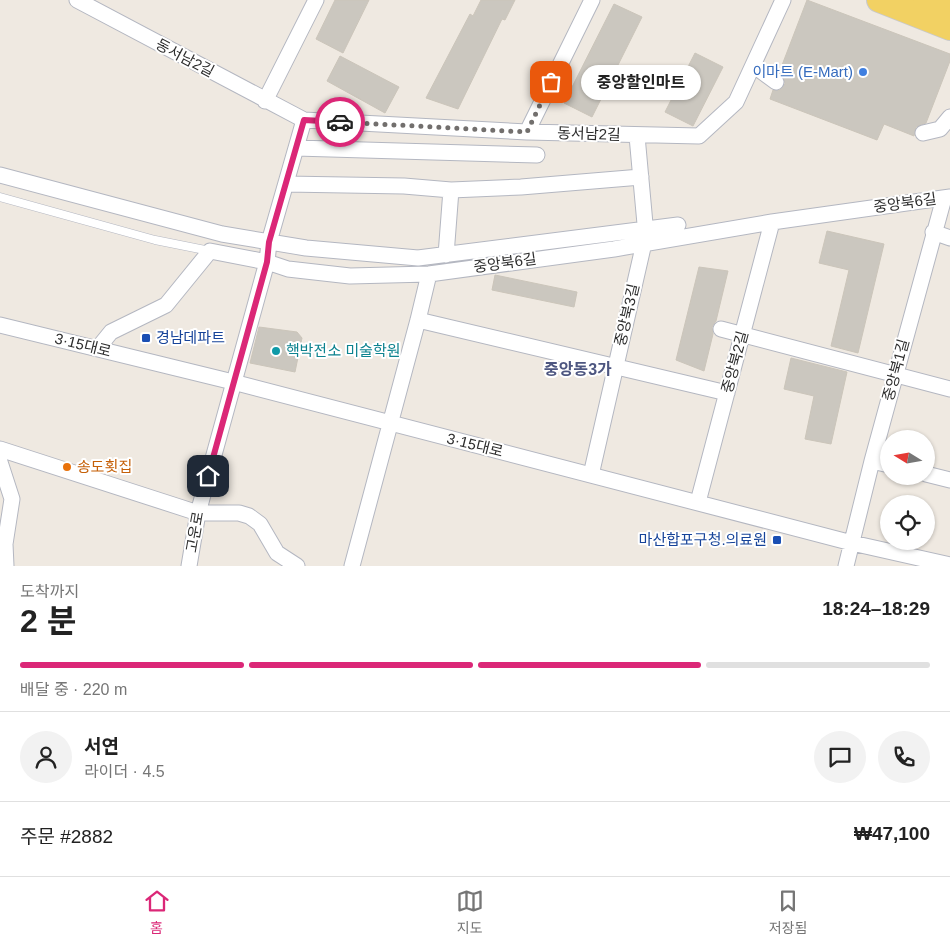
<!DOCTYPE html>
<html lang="ko">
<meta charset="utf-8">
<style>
:root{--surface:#fff;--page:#f2f2f2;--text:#222;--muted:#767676;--line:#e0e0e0;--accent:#db2777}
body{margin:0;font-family:Arial,"Noto Sans KR",sans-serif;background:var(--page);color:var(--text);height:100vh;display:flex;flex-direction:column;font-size:19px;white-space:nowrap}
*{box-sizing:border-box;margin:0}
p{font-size:16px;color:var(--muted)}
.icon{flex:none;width:28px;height:28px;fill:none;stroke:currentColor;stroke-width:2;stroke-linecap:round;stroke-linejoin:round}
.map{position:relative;height:566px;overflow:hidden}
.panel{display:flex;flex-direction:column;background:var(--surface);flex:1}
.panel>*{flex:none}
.needle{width:32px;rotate:281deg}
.buttons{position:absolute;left:880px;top:430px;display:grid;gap:10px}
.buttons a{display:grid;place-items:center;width:55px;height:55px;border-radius:50%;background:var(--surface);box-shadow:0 1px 4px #0004;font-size:25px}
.pin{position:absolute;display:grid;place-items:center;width:42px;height:42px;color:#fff;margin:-21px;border-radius:10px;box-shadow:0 2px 8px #0006}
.courier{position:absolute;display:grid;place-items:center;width:50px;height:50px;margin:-25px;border:4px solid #db2777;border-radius:50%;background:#fff;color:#222;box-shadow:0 1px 6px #0007}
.bubble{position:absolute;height:35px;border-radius:18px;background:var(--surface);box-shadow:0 1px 4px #0004;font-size:16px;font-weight:700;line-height:35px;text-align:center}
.head em{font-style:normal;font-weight:700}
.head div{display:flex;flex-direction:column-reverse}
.head{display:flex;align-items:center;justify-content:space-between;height:85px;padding:0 20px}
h1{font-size:32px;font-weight:700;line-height:38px}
.bar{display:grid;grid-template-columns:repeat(4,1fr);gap:8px 5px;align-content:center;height:60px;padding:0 20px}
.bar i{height:6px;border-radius:4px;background:var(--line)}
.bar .selected{background:var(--accent)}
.bar p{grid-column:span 4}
.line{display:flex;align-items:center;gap:12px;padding:0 20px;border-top:1px solid var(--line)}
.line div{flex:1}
.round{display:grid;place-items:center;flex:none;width:52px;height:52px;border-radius:26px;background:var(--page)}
.tabs{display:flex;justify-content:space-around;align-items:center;height:70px;border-top:1px solid var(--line);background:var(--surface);font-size:14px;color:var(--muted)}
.tabs a{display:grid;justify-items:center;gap:2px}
.tabs .selected{color:var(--accent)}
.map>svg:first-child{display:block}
.building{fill:#cbc7bf;stroke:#cbc5ba}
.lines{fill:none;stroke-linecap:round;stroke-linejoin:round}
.service-casing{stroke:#b4b7c1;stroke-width:9}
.minor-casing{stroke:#b4b7c1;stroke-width:17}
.primary-casing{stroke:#c9c9c9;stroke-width:26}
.service{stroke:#fff;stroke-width:8}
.minor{stroke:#fff;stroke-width:15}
.primary{stroke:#f2d163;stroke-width:24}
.done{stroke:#726f6d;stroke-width:5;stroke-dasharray:0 9}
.route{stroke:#db2777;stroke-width:6}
.shop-dot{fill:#3f7fe0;stroke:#fff;stroke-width:2}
.transit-dot{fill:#1a4fb4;stroke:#fff;stroke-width:2}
.culture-dot{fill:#0f9aa8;stroke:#fff;stroke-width:2}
.food-dot{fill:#e8710a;stroke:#fff;stroke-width:2}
.labels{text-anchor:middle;stroke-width:4;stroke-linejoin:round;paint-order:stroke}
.street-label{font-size:15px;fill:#2e2e2e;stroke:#fff}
.shop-label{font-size:15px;fill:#366cbe;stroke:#fff;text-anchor:end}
.transit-label{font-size:15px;fill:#164399;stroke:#fff;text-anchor:start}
.culture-label{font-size:15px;fill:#0d838f;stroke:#fff;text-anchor:start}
.food-label{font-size:15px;fill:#c56008;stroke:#fff;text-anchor:start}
.neighbourhood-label{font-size:16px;font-weight:bold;fill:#4d5680;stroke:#fff}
</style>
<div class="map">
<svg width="950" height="566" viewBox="0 0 950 566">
<rect width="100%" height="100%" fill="#efe9e1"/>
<path class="building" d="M335 0H369L343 53 316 39Z
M481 0H515L505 20 502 19 458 109 426 98 470 14 473 16Z
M807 0 950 54V61L926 123 916 127 914 136 884 124 877 140 770 99 773 90H780L785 84 784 78 779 73Z
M614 4 642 17 592 117 564 103Z
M695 53 723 67 693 126 665 112Z
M340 56 399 87 385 113 327 81Z
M827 231 884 244 858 353 831 346 849 270 819 263Z
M699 267 728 271 716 321 712 327 713 334 704 371 676 360Z
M495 275 577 292 574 307 492 290Z
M259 327 297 332 302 338 295 372 250 363Z
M791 358 847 372 831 444 805 439 814 396 784 389Z"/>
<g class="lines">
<g class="service-casing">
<path id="service" d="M0 197 155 240 210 251"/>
</g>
<g class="minor-casing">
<path id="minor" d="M77 0 304 120 527 132 699 136 736 102 783 0
M753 65 776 82
M265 101 316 0
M527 132 592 0
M923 133 940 129 950 117
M296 148 537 155
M0 175 222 234 306 248 418 258 678 225
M286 184 404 186 451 190
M933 232 950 238
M446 255 451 190 521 187 641 177
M418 320 727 393
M0 325 233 382 852 543 950 565
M721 329 950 389
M98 348 111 332 166 305 210 251 267 262 288 269 350 276 429 274 614 249 772 222 950 197
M0 449 198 513H239L249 516 260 524 277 553 297 566
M872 461 889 465
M0 462 12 499 5 544 6 566
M926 474 950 480
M591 475 644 243 645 224 637 136
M698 502 772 222
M189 566 198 513 267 262 269 242 304 120
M352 566 418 320 429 274
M846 566 872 461 944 198"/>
</g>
<g class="primary-casing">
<path id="primary" d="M879 0 950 28
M924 0 950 9"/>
</g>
<use href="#service" class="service"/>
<use href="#minor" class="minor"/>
<use href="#primary" class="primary"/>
</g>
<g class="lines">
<path class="done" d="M340 122 527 132 551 82"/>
<path class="route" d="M208 476 267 262 269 242 304 120 340 122"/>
</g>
<circle class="shop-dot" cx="863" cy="72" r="5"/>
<g class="transit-dot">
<rect x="141" y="333" width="10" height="10" rx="2.5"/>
<rect x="772" y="535" width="10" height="10" rx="2.5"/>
</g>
<circle class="culture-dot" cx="276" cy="351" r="5"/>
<circle class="food-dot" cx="67" cy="467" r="5"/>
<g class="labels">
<g class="street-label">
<text transform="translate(185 58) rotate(28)" y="5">동서남2길</text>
<text transform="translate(589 134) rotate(2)" y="5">동서남2길</text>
<text transform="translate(905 203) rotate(-8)" y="5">중앙북6길</text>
<text transform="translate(505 263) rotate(-8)" y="5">중앙북6길</text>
<text transform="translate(627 315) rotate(-77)" y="5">중앙북3길</text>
<text transform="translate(83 345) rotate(14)" y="5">3·15대로</text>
<text transform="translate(735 362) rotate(-75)" y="5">중앙북2길</text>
<text transform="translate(896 370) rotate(-75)" y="5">중앙북1길</text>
<text transform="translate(475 445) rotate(14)" y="5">3·15대로</text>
<text transform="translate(195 532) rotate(-80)" y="5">고운로</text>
</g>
<g class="shop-label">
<text x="853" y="77">이마트 (E-Mart)</text>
</g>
<g class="transit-label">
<text x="156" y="343">경남데파트</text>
<text x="767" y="545" text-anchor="end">마산합포구청.의료원</text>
</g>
<g class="culture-label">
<text x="286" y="356">핵박전소 미술학원</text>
</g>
<g class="food-label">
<text x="77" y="472">송도횟집</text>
</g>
<g class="neighbourhood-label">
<text x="578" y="375">중앙동3가</text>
</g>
</g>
</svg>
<div class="buttons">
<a><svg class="needle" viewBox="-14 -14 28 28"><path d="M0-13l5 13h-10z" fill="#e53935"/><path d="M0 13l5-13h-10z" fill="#767676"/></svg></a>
<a><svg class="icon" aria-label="locate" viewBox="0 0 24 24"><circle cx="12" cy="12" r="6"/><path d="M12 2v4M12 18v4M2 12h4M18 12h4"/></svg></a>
</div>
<div class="pin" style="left:551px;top:82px;background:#ea580c"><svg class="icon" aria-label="bag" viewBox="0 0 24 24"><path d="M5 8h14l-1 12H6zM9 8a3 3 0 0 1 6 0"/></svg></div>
<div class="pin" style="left:208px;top:476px;background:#1f2937"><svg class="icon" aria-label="home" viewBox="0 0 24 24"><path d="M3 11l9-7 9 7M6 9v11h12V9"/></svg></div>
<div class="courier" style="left:340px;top:122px"><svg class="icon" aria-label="car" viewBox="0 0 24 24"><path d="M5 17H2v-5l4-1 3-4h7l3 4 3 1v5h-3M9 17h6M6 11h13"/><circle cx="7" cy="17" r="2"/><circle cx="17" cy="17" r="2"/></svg></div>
<div class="bubble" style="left:581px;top:65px;width:120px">중앙할인마트</div>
</div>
<section class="panel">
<div class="head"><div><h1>2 분</h1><p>도착까지</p></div><em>18:24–18:29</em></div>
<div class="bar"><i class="selected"></i><i class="selected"></i><i class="selected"></i><i></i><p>배달 중 · 220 m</p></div>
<div class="line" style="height:90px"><a class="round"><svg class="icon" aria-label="person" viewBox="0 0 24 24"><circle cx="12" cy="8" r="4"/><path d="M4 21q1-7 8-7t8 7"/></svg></a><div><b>서연</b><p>라이더 · 4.5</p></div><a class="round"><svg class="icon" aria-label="chat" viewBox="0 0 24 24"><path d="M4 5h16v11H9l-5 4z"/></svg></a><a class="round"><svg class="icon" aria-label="phone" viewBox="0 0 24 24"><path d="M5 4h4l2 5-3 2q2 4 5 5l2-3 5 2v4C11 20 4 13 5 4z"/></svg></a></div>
<div class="line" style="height:65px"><div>주문 #2882</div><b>₩47,100</b></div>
</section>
<nav class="tabs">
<a class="selected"><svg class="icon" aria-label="home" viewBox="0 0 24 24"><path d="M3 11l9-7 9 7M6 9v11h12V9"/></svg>홈</a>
<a><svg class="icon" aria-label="map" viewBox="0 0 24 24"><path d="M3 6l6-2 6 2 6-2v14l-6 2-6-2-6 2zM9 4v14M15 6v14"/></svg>지도</a>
<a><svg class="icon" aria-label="saved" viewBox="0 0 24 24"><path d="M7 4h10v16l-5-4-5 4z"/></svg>저장됨</a>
</nav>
